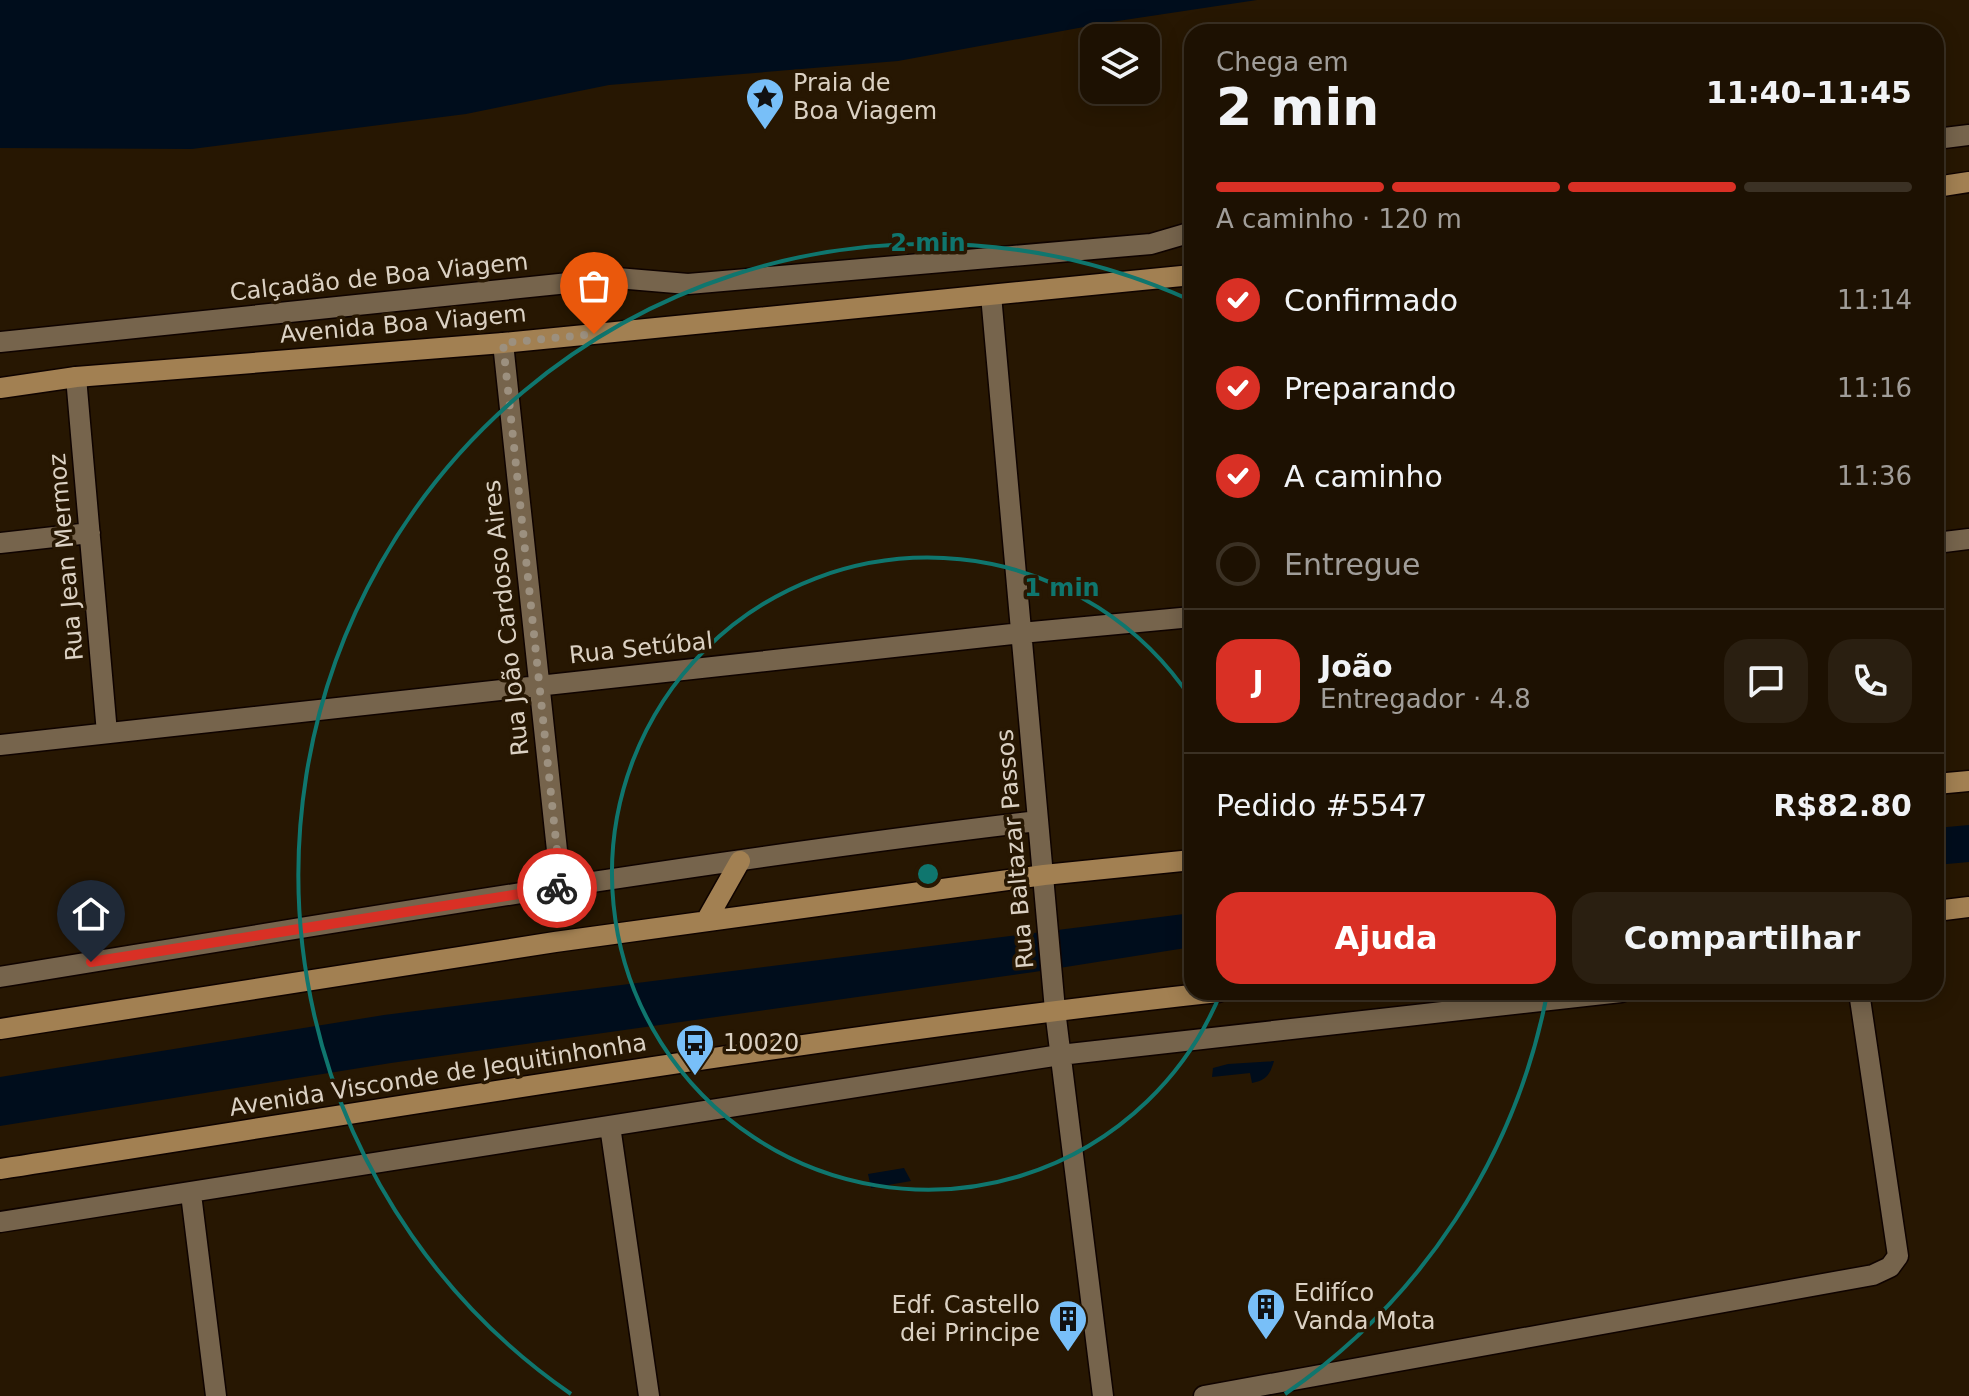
<!DOCTYPE html>
<html lang="pt">
<meta charset="utf-8">
<style>
:root{--surface:#1d1102;--page:#2a1f11;--text:#f1f3f6;--muted:#a09d99;--line:#3b3124;--accent:#d93025}
body{margin:0;font-family:"DejaVu Sans",sans-serif;background:var(--page);color:var(--text);height:100vh;display:flex;flex-direction:column;font-size:30px;white-space:nowrap}
*{box-sizing:border-box;margin:0}
p{font-size:26px;color:var(--muted)}
.icon{flex:none;width:44px;height:44px;fill:none;stroke:currentColor;stroke-width:2;stroke-linecap:round;stroke-linejoin:round}
.map{position:relative;flex:1;overflow:hidden}
.drawer{position:absolute;left:1184px;top:24px;width:760px;height:976px;display:flex;flex-direction:column;background:var(--surface);border-radius:24px;box-shadow:0 4px 20px #0003,0 0 0 2px var(--line)}
.drawer>*{flex:none}
.buttons{position:absolute;left:1080px;top:24px;display:grid;gap:16px}
.buttons a{display:grid;place-items:center;width:80px;height:80px;border-radius:16px;background:var(--surface);box-shadow:0 4px 20px #0003,0 0 0 2px var(--line);font-size:40px}
.pin{position:absolute;display:grid;place-items:center;width:68px;height:68px;color:#fff;margin:-82px -34px;border-radius:50% 50% 50% 0;rotate:-45deg;box-shadow:0 0 8px #0007}
.pin .icon{rotate:45deg}
.courier{position:absolute;display:grid;place-items:center;width:80px;height:80px;margin:-40px;border:6px solid #d93025;border-radius:50%;background:#fff;color:#222;box-shadow:0 2px 10px #0007}
.head em{font-style:normal;font-weight:700}
.head div{display:flex;flex-direction:column-reverse}
.head{display:flex;align-items:center;justify-content:space-between;height:136px;padding:0 32px}
h1{font-size:52px;font-weight:700;line-height:60px}
.bar{display:grid;grid-template-columns:repeat(4,1fr);gap:12px 8px;align-content:center;height:96px;padding:0 32px}
.bar i{height:10px;border-radius:6px;background:var(--line)}
.bar .on{background:var(--accent)}
.bar p{grid-column:span 4}
.line{display:flex;align-items:center;gap:20px;padding:0 32px;border-top:2px solid var(--line)}
.line div{flex:1}
.round{display:grid;place-items:center;flex:none;width:84px;height:84px;border-radius:24px;background:var(--page)}
ol{padding:0 32px;list-style:none}
li{display:flex;align-items:center;gap:24px;height:88px}
li p{margin-inline-start:auto}
li .icon{padding:8px;border-radius:50%;background:var(--accent);color:#fff;stroke-width:4}
li:last-child{color:var(--muted)}
li i{width:44px;height:44px;border:4px solid var(--line);border-radius:50%}
.button{display:flex;gap:16px;margin-top:auto;padding:16px 32px}
.button a{flex:1;height:92px;border-radius:24px;background:var(--accent);color:#fff;font-size:32px;font-weight:700;line-height:92px;text-align:center}
.button a+a{background:var(--page);color:var(--text)}
.map>svg:first-child{display:block}
.water{fill:#000d1c}
.lines{fill:none;stroke-linecap:round;stroke-linejoin:round}
.minor-casing{stroke:#0f0300;stroke-width:23}
.major-casing{stroke:#0f0300;stroke-width:23}
.minor{stroke:#76644c;stroke-width:20}
.major{stroke:#a28052;stroke-width:20}
.done{stroke:#9c907f;stroke-width:8;stroke-dasharray:0 14.4}
.route{stroke:#d93025;stroke-width:10}
.ring{fill:none;stroke:#0f766e;stroke-width:4}
.labels{text-anchor:middle;stroke-width:7;stroke-linejoin:round;paint-order:stroke}
.poi-label{font-size:24px;fill:#dbd1c3;stroke:#271702;text-anchor:start}
.street-label{font-size:24px;fill:#dbd1c3;stroke:#271702}
.centre{fill:#0f766e;stroke:#271702;stroke-width:4}
.ring-label{font-size:24px;text-anchor:middle;font-weight:bold;fill:#0f766e;stroke:#271702;stroke-width:7;stroke-linejoin:round;paint-order:stroke}
</style>
<div class="map">
<svg width="1969" height="1396" viewBox="0 0 1969 1396">
<rect width="100%" height="100%" fill="#271702"/>
<path class="water" d="M0 0H1257L1111 22 898 61 609 85 466 114 192 149 0 148Z
M1969 825V862L1936 865V828Z
M1192 913V947L1034 972 391 1063 0 1126V1077L384 1015Z
M1274 1061C1270 1075 1266 1080 1252 1083L1250 1073 1212 1077 1213 1068 1228 1064Z
M904 1168 911 1181 871 1188 868 1174Z"/>
<g class="lines">
<g class="minor-casing">
<path id="minor" d="M1936 139 1969 135
M991 295 1055 1010 1103 1396
M0 342 617 278 688 284 1151 244 1192 232
M503 343 561 888
M76 377 107 733
M0 543 90 533
M1936 543 1969 539
M0 745 1021 633 1192 617
M0 977C345 921 691 862 1038 821
M610 1126 649 1396
M191 1194 216 1396
M0 1222 1060 1055 1621 992
M1204 1396 1873 1275 1890 1267 1898 1256 1859 992"/>
</g>
<g class="major-casing">
<path id="major" d="M1936 187 1969 182
M0 388 76 377 503 343 1192 275
M1936 784 1969 781
M1936 911 1969 907
M706 921 740 861
M0 1029 555 942 1044 875 1192 860
M0 1169C405 1106 810 1037 1218 992"/>
</g>
<use href="#minor" class="minor"/>
<use href="#major" class="major"/>
</g>
<g class="lines">
<path class="done" d="M557 888H561L503 343 594 334"/>
<path class="route" d="M91 962 557 888"/>
</g>
<g class="ring">
<path d="M1221 992A316 316 0 1 1 1192 700"/>
<path d="M1547 994A631 631 0 0 1 1285 1394M571 1394A631 631 0 0 1 1190 300"/>
</g>
<defs>
<g id="sight-pin" transform="scale(2)"><path d="M0 17L-7.5 6A9.5 9.5 0 1 1 7.5 6Z" fill="#78bff8" stroke="#271702"/><path d="M0-6L1.8-2.2L6-1.7L2.9 1.2L3.7 5.4L0 3.3L-3.7 5.4L-2.9 1.2L-6-1.7L-1.8-2.2Z" fill="#111"/></g>
<g id="bus-pin" transform="scale(2)"><path d="M0 17L-7.5 6A9.5 9.5 0 1 1 7.5 6Z" fill="#78bff8" stroke="#271702"/><path d="M-5-6H5V4H4V6H2V4H-2V6H-4V4H-5ZM-3.5-4V0h7V-4ZM-3.5 1.2v1.5H-2V1.2ZM2 1.2v1.5H3.5V1.2Z" fill="#111"/></g>
<g id="building-pin" transform="scale(2)"><path d="M0 17L-7.5 6A9.5 9.5 0 1 1 7.5 6Z" fill="#78bff8" stroke="#271702"/><path d="M-4-6H4V6H1V3H-1V6H-4ZM-2.5-4.3h1.7v1.8h-1.7ZM.8-4.3h1.7v1.8H.8ZM-2.5-1h1.7V.8h-1.7ZM.8-1h1.7V.8H.8Z" fill="#111"/></g>
</defs>
<g fill-rule="evenodd">
<use href="#sight-pin" x="765" y="97"/>
<use href="#bus-pin" x="695" y="1043"/>
<use href="#building-pin" x="1266" y="1307"/>
<use href="#building-pin" x="1068" y="1319"/>
</g>
<g class="labels">
<g class="poi-label">
<text x="793" y="91">Praia de<tspan x="793" dy="28">Boa Viagem</tspan></text>
<text x="723" y="1051">10020</text>
<text x="1294" y="1301">Edifíco<tspan x="1294" dy="28">Vanda Mota</tspan></text>
<text x="1040" y="1313" text-anchor="end">Edf. Castello<tspan x="1040" dy="28">dei Principe</tspan></text>
</g>
<g class="street-label">
<text transform="translate(379 277) rotate(-6)" y="8">Calçadão de Boa Viagem</text>
<text transform="translate(403 324) rotate(-5)" y="8">Avenida Boa Viagem</text>
<text transform="translate(66 557) rotate(-95)" y="8">Rua Jean Mermoz</text>
<text transform="translate(506 618) rotate(-96)" y="8">Rua João Cardoso Aires</text>
<text transform="translate(641 648) rotate(-6)" y="8">Rua Setúbal</text>
<text transform="translate(1015 849) rotate(-95)" y="8">Rua Baltazar Passos</text>
<text transform="translate(438 1075) rotate(-9)" y="8">Avenida Visconde de Jequitinhonha</text>
</g>
</g>
<circle cx="928" cy="874" r="12" class="centre"/>
<g class="ring-label">
<text x="928" y="251">2 min</text>
<text x="1062" y="596">1 min</text>
</g>
</svg>
<div class="buttons">
<a><svg class="icon" aria-label="layers" viewBox="0 0 24 24"><path d="M12 4l9 5-9 5-9-5zM3 14l9 5 9-5"/></svg></a>
</div>
<div class="pin" style="left:594px;top:334px;background:#ea580c"><svg class="icon" aria-label="bag" viewBox="0 0 24 24"><path d="M5 8h14l-1 12H6zM9 8a3 3 0 0 1 6 0"/></svg></div>
<div class="pin" style="left:91px;top:962px;background:#1f2937"><svg class="icon" aria-label="home" viewBox="0 0 24 24"><path d="M3 11l9-7 9 7M6 9v11h12V9"/></svg></div>
<div class="courier" style="left:557px;top:888px"><svg class="icon" aria-label="bike" viewBox="0 0 24 24"><circle cx="6" cy="16" r="4"/><circle cx="18" cy="16" r="4"/><path d="M6 16l4-8h5l3 8M10 8l3 8H6M13 5h3"/></svg></div>
<section class="drawer">
<div class="head"><div><h1>2 min</h1><p>Chega em</p></div><em>11:40–11:45</em></div>
<div class="bar"><i class="on"></i><i class="on"></i><i class="on"></i><i></i><p>A caminho · 120 m</p></div>
<ol>
<li><svg class="icon" aria-label="check" viewBox="0 0 24 24"><path d="M5 12l5 5 9-10"/></svg>Confirmado<p>11:14</p></li>
<li><svg class="icon" aria-label="check" viewBox="0 0 24 24"><path d="M5 12l5 5 9-10"/></svg>Preparando<p>11:16</p></li>
<li><svg class="icon" aria-label="check" viewBox="0 0 24 24"><path d="M5 12l5 5 9-10"/></svg>A caminho<p>11:36</p></li>
<li><i></i>Entregue</li>
</ol>
<div class="line" style="height:144px"><b class="round" style="background:var(--accent);color:#fff">J</b><div><b>João</b><p>Entregador · 4.8</p></div><a class="round"><svg class="icon" aria-label="chat" viewBox="0 0 24 24"><path d="M4 5h16v11H9l-5 4z"/></svg></a><a class="round"><svg class="icon" aria-label="phone" viewBox="0 0 24 24"><path d="M5 4h4l2 5-3 2q2 4 5 5l2-3 5 2v4C11 20 4 13 5 4z"/></svg></a></div>
<div class="line" style="height:104px"><div>Pedido #5547</div><b>R$82.80</b></div>
<div class="button"><a>Ajuda</a><a>Compartilhar</a></div>
</section>
</div>
